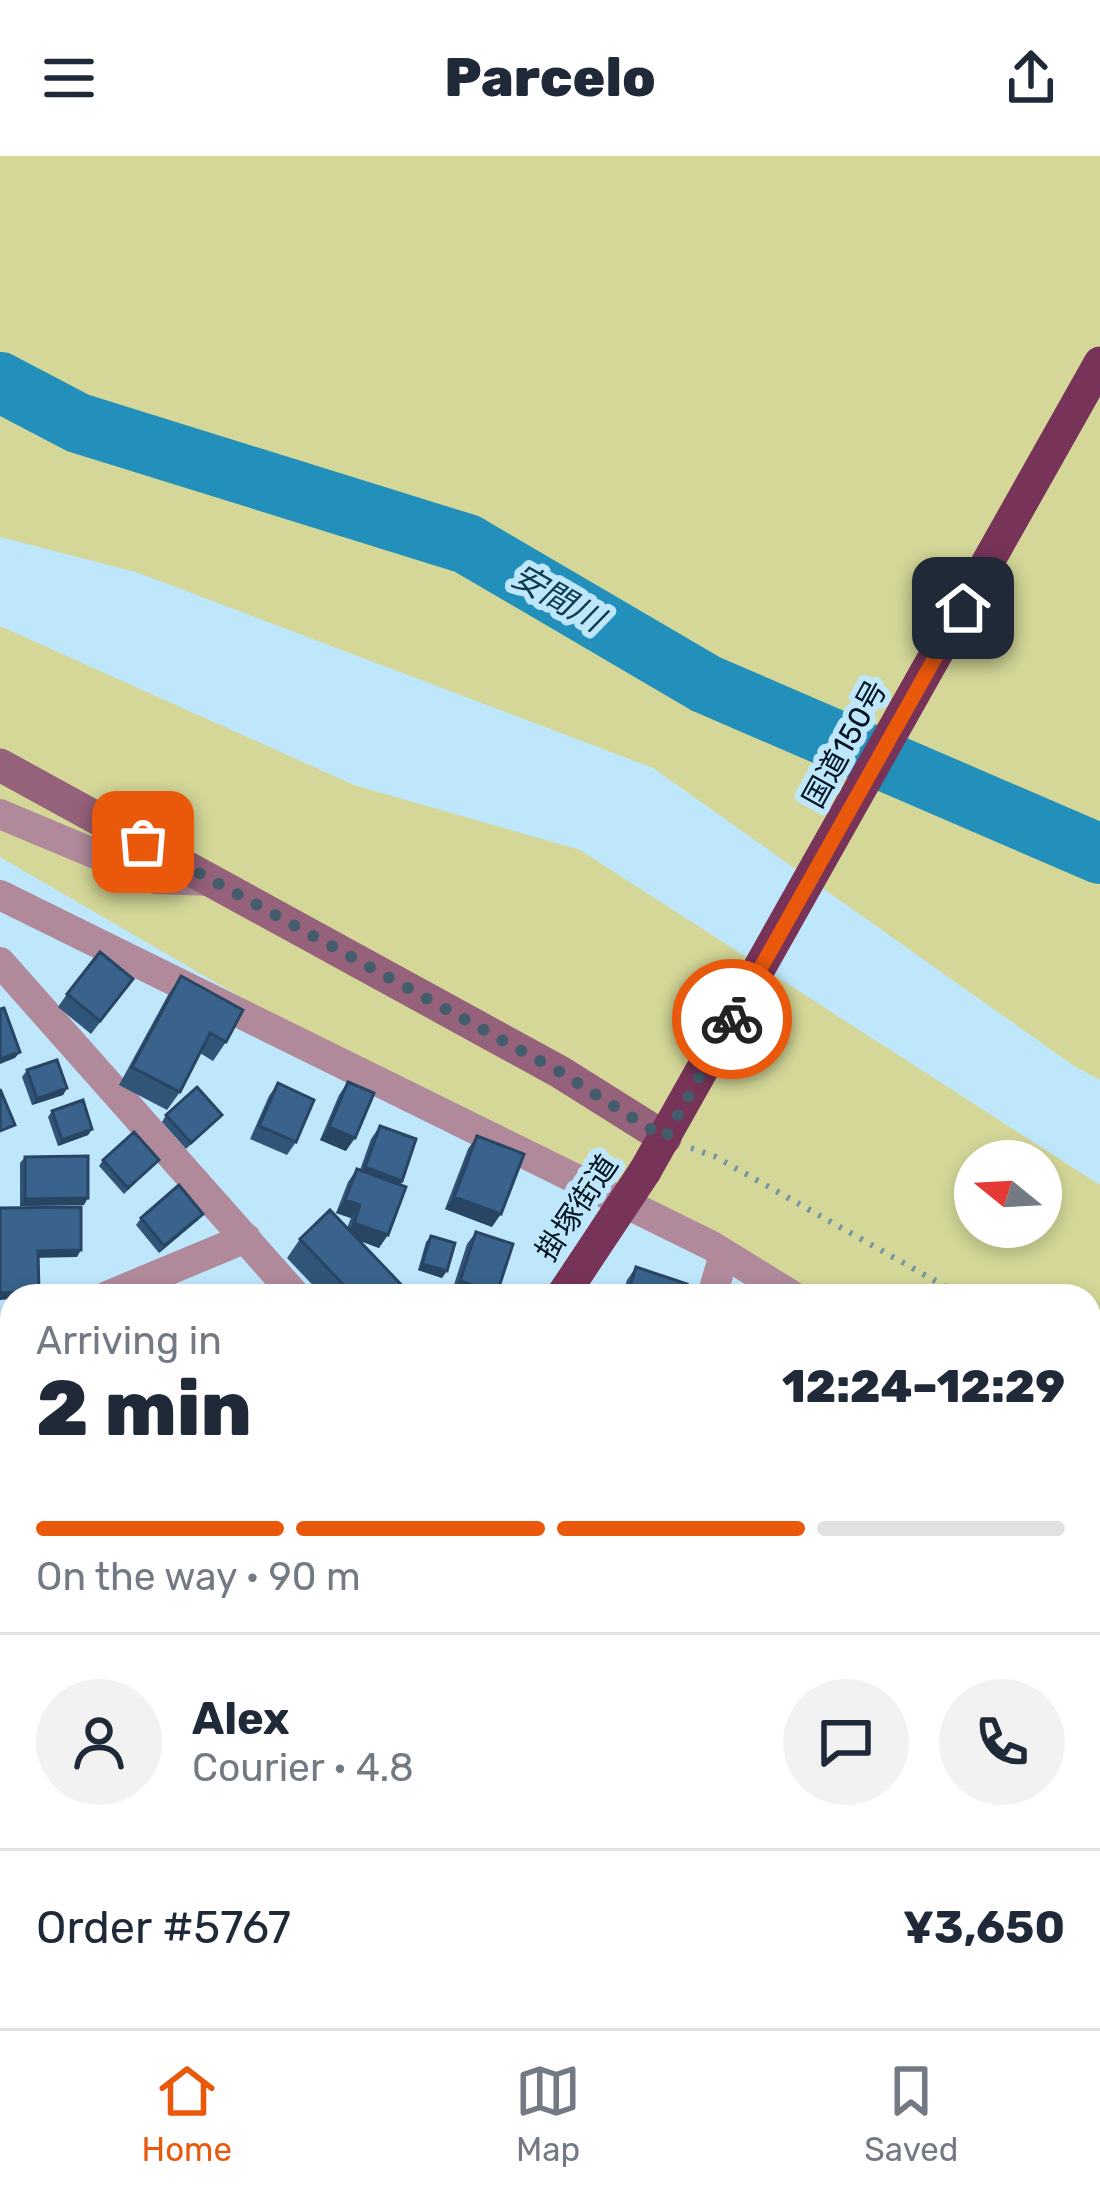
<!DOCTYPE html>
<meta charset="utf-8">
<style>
:root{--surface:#fff;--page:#f2f2f3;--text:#1f2937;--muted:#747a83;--line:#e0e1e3;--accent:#ea580c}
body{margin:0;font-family:Rubik,"Noto Sans JP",sans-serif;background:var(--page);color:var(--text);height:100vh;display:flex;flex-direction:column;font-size:45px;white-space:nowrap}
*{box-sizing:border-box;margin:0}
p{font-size:39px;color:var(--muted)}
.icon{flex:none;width:66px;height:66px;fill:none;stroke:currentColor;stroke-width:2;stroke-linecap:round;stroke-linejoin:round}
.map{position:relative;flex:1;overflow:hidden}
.side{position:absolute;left:0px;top:1128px;width:1101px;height:744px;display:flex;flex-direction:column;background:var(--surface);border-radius:36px 36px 0 0;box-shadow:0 6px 18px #0003}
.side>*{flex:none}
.needle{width:78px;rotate:288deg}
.tools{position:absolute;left:954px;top:984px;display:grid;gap:24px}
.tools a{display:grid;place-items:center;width:108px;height:108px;border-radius:50%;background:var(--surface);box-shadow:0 6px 18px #0003;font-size:60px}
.pin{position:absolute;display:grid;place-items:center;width:102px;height:102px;color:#fff;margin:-51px;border-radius:24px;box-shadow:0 6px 18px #0006}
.courier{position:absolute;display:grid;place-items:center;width:120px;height:120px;margin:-60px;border:9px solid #ea580c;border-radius:50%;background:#fff;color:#222;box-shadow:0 3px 15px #0007}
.headline em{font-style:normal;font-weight:800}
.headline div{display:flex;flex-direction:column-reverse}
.headline{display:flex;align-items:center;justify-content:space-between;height:204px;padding:0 36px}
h1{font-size:78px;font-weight:800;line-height:90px}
.bar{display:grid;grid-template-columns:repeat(4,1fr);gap:18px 12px;align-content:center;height:144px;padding:0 36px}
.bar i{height:15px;border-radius:9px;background:var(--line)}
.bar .on{background:var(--accent)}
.bar p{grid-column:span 4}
.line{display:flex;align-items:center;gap:30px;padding:0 36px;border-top:3px solid var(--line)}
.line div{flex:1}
.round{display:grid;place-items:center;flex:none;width:126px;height:126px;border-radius:63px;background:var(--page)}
header{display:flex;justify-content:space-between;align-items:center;height:156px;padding:0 36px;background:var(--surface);font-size:54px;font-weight:800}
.tab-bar{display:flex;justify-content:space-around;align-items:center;height:168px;border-top:3px solid var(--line);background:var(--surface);font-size:33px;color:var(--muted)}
.tab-bar a{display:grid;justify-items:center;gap:6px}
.tab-bar .on{color:var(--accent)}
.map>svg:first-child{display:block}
.green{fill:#d4d798;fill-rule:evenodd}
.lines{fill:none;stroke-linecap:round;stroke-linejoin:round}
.river{stroke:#2290ba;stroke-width:60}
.path{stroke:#7595a7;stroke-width:6;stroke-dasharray:3 9;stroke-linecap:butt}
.minor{stroke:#b08a9b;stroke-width:30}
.secondary{stroke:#96617a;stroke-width:33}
.trunk{stroke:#783458;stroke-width:33}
.trunk-bridge{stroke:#783458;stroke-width:33}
.wall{fill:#315579}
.shaded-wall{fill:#284563}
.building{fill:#39638d;stroke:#284563;stroke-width:3}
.done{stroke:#435d6c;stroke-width:12;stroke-dasharray:0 21.6}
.route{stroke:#ea580c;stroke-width:15}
.labels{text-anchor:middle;stroke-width:12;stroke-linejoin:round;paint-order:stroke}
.street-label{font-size:30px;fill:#00131f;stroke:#bfe7fc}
.water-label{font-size:33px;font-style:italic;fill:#0d3a4c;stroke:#bfe7fc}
</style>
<header><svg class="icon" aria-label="menu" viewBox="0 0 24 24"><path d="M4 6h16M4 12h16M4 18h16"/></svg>Parcelo<svg class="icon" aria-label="share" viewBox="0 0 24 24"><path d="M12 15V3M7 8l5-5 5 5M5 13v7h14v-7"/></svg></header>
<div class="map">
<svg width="1100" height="1872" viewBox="0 0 1100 1872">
<rect width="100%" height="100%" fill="#bfe7fc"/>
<path class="green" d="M0 0H1100V924L1074 910 653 612 136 416 0 381Z
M0 470 354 629 580 694 1100 1029V1323L1089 1317V1140H771L423 947 0 701ZM975 1005H1041V1071H975Z"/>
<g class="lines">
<path class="river" d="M0 226 78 267 467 388 706 528 1100 698"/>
<path class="path" d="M691 992 716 1001 962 1140
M1089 1212 1100 1218"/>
<path class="minor" d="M0 658 155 723 214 725
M0 739 712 1090 793 1140
M0 806 296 1140
M107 1140 246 1082
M712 1140 724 1098
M0 1180 12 1176
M1089 1649 1100 1337
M1089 1854 1100 1864
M149 1860 156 1872
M377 1860 380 1872
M594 1860 596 1872"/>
<path class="secondary" d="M0 609 560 916 665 982
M59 1872 65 1860"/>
<path class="trunk" d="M645 1015 1100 207
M0 1678 12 1671"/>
<path class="trunk-bridge" d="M562 1140 645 1015"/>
</g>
<path class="wall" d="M181 820 226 886 213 905 200 897 180 936 167 954 119 929 168 839Z
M124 835 91 878 58 851 67 838Z
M27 914 67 932 63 939 32 949 22 921Z
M348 926 346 995 320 984 339 939Z
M278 927 296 986 287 999 250 983 269 940Z
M52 955 92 973 88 979 58 990 48 961Z
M166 959H222L186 993 162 966Z
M380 970 402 1025 379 1092 360 1085 412 1140H323L287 1102 300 1083 347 1072 351 1062 336 1057 348 1026 357 1013 360 1014 371 983Z
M477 980 492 1071 445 1053 468 993Z
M25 1001 84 1049 20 1050V1007Z
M103 1004H159L124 1038 99 1010Z
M141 1062 198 1064 159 1097 136 1069Z
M476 1076 513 1088 451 1138 467 1088Z
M431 1080 442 1122 418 1114 426 1086Z
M636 1111 684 1140H622L627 1124Z
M0 1294 12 1333 3 1336 0 1327Z
M233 1860H269L273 1872H232L230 1864Z
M294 1860H369L365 1865 348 1872H299Z
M942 1860H1003L995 1872H935Z"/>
<path class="shaded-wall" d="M20 896 15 902 0 908V903Z
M67 932 63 939 32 949 37 943Z
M329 971 355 982 346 995 320 984Z
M92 973 88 979 58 990 62 984Z
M365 1011 402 1025 393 1037 356 1024Z
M454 1041 501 1058 492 1071 445 1053Z
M88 1042 84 1049 20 1050 25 1043Z
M345 1044 360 1049 351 1062 336 1057Z
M203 1058 198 1064 159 1097 164 1090Z
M354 1067 388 1079 379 1092 345 1079Z
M81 1094 77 1101 33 1102 38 1095Z
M422 1108 447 1115 442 1122 418 1114Z
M460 1125 497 1137 495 1140H458L451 1138Z
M39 1136 36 1140H12V1143L0 1144V1137Z
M0 1816 12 1821V1841L8 1843 0 1840Z
M369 1860 365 1865 348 1872H335Z
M549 1860H570L529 1870 534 1864Z"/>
<path class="building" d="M100 796 133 823 100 865 67 838Z
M181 820 243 854 226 886 210 877 180 936 132 911Z
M4 852 20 896 0 903V853Z
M57 904 67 932 37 943 27 914Z
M348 926 374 937 355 982 329 971Z
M278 927 314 944 296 986 259 970Z
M197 931 222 959 191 987 166 959Z
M0 933 15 969 0 975Z
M83 944 92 973 62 984 52 955Z
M380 970 416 983 402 1025 365 1011Z
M134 976 159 1004 128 1032 103 1004Z
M477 980 524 998 501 1058 454 1041Z
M88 1000V1042L25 1043V1001Z
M357 1013 406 1031 388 1079 354 1067 360 1049 345 1044Z
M179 1029 203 1058 164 1090 141 1062Z
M81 1051V1094L38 1095 39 1136 0 1137V1052Z
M330 1054 412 1140H354L300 1083Z
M476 1076 513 1088 497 1137 460 1125Z
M431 1080 455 1087 447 1115 422 1108Z
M636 1111 687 1128 684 1140H627Z
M747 1133 772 1140H745Z
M12 1290V1328L7 1330 0 1305V1294Z
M12 1492V1543L0 1549V1498Z
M11 1707 12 1708V1821L0 1816V1712Z
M235 1860H269L273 1872H239Z
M302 1860H367L335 1872H306Z
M945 1860H1003L995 1872H964Z"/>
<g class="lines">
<path class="done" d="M143 686 560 916 665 982 732 863"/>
<path class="route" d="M732 863 963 452"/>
</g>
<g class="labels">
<g class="street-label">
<text transform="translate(845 588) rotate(-61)" y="10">国道150号</text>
<text transform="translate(577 1052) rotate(-56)" y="10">掛塚街道</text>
</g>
<g class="water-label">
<text transform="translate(558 441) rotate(30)" y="12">安間川</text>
</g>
</g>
</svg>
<div class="tools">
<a><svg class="needle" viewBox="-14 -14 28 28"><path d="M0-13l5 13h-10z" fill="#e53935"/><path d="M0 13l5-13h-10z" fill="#747a83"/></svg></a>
</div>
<div class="pin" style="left:143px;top:686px;background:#ea580c"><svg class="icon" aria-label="bag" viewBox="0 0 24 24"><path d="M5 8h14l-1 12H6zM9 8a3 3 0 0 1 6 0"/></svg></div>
<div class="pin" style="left:963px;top:452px;background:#1f2937"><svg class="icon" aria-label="home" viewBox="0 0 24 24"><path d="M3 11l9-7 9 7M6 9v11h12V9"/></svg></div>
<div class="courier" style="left:732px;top:863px"><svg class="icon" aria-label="bike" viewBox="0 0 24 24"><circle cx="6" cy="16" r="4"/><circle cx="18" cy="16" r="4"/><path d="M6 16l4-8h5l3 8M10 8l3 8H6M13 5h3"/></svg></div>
<section class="side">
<div class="headline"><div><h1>2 min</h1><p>Arriving in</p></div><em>12:24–12:29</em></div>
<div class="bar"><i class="on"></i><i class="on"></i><i class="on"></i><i></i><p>On the way · 90 m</p></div>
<div class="line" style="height:216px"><a class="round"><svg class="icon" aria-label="person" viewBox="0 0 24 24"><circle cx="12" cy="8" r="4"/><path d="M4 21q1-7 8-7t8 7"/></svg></a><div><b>Alex</b><p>Courier · 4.8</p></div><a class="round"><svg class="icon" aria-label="chat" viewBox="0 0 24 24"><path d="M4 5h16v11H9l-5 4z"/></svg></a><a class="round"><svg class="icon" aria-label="phone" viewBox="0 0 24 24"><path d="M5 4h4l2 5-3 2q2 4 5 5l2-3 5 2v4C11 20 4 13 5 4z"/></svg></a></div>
<div class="line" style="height:156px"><div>Order #5767</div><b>¥3,650</b></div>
</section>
</div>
<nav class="tab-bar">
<a class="on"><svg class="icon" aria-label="home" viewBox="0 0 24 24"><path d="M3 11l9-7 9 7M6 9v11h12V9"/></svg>Home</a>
<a><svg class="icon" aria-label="map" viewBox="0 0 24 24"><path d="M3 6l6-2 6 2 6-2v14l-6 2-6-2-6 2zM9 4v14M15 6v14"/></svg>Map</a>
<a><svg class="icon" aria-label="saved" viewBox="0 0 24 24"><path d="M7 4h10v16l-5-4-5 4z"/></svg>Saved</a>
</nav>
